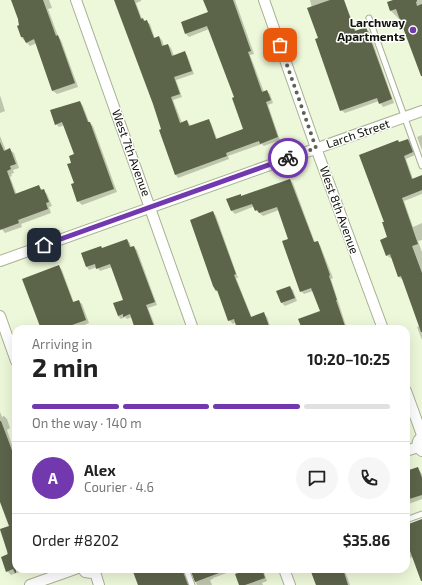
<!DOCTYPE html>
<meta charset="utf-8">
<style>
:root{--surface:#fff;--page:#f6f6f6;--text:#222;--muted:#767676;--line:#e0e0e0;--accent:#7239af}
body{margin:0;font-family:"Exo 2",sans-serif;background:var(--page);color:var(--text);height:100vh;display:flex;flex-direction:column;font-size:15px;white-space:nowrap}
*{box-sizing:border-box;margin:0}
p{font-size:13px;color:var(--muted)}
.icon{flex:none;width:22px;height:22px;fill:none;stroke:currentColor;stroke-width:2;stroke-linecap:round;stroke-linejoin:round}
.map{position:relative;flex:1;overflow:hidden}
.panel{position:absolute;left:12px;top:325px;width:398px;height:248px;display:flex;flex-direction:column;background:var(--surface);border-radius:12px;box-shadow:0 4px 16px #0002}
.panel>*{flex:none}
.pin{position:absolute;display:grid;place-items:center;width:34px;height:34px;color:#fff;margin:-17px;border-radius:8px;box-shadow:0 2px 6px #0006}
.courier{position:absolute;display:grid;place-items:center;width:40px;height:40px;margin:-20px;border:3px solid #7239af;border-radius:50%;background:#fff;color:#222;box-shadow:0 1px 5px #0007}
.overview em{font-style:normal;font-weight:700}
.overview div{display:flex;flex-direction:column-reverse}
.overview{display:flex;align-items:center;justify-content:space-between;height:68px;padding:0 20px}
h1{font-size:26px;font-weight:700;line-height:30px}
.bar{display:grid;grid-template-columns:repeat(4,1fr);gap:6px 4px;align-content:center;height:48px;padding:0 20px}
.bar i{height:5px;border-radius:3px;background:var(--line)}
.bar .on{background:var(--accent)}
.bar p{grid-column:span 4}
.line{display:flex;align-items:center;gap:10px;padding:0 20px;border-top:1px solid var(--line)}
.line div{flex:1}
.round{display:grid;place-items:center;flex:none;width:42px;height:42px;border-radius:21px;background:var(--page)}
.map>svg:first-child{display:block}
.shadow{fill:#0003}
.building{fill:#5c644a}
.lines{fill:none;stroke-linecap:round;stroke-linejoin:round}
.lane-casing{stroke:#a7b194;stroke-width:7}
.street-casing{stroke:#a7b194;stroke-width:12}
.lane{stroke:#fff;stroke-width:5}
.street{stroke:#fff;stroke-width:10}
.done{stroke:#5d6352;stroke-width:4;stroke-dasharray:0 7.2}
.route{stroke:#7239af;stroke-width:5}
.poi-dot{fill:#7239af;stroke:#fff;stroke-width:1.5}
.labels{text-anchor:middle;stroke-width:3;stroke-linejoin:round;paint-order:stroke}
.poi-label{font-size:12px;font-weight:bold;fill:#101309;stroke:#fff;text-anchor:end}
.street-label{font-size:12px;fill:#101309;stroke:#fff}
</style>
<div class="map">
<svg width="422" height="585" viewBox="0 0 422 585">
<rect width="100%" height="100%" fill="#edf7d9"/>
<path class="shadow" d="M15 0H49L52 8 48 9 58 36 61 40 78 87 57 94 53 91 37 43 30 46 21 37Z
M115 0H141V1L136 3 142 19 150 24 155 39 159 37 162 40 164 46 168 45 171 48 174 56 184 52 187 55 194 74 176 80 182 97 173 100 182 123 187 121 191 126 208 120 211 123 217 139 244 129 235 98 209 29 189 37 186 34 209 13 204 0H235L254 54 250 55 264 92 267 91 270 94 273 103 268 105 280 140 264 146 262 144 228 156 229 159 178 178 176 175 160 131 163 130Z
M310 0H344L356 31 365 28 369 31 394 103 383 107 379 101 345 113 341 110 319 38Z
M395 0H422V75L401 18 399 19 391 11Z
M0 95 5 111 0 113Z
M80 102 83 106 89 122 93 126 117 192 82 205 78 201 75 184 73 163 75 154 65 125 59 127 56 124Z
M422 135V150L417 137Z
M0 136 6 151 10 150 14 153 19 168 13 170 14 173 11 174 12 176 10 177 17 195 39 187 47 194 52 206 49 207 51 213 21 224 22 227 5 233 0 227Z
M408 140 411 143 415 155 406 159 413 179H422V194L404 201 413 227 422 223V240L418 241 422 252V340L417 327 420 326 403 280 399 277 392 257 390 258 387 255 400 143Z
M290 180 293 183 315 243 317 242 320 245 333 278 331 279 346 326 349 329H303L321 312 313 291 304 294 301 291 289 239 279 210 263 216 256 210 255 206 235 214 232 211 240 195 242 197Z
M213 212 216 216 238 278H236L252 318 264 314 267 317 271 329H238L236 322 233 324 229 320 219 293 216 290Z
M127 240 130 243 131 248 134 247 137 250 157 305 148 308 156 328 158 327 160 329H136L132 317 127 319 125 317 121 319 118 316 124 300 112 267 100 271 97 267 89 270 87 267 82 254 103 249Z
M59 266 62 270 74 303 79 301 82 304 89 323 75 329H42Z
M290 287 293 290 297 301 285 306 282 303Z
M0 412 2 417 4 416 7 419 10 428 7 430 16 457V569H28L11 575 7 571V550L0 530 10 527 0 498Z
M418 468 422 474V499L406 505V472Z
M406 526H422V581L413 557 406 559Z
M134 569H187L185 573 189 585H138Z
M191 569H263L267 581 262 583 263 585H240L235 570 213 578V579L210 580 212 585H197Z
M310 569H346L345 571 350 585H316Z"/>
<path class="building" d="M11 0H43L56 36 58 35 75 83 52 91 34 39 26 43 23 37H21L17 26 19 25 18 19Z
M114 0H134L141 19 143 18 144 21 147 20 154 38 159 36 162 46 168 44 172 56 185 51 192 71 174 77 180 94 171 97 180 123 187 120 189 126 209 119 216 139 243 129 232 98 234 97 207 26 185 34 181 22 208 12 203 0H233L251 51 248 52 262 92 267 90 271 100 266 102 278 137 260 144 259 141 226 153 227 156 175 175 159 130 161 129 153 104Z
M330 0H344L355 31 366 27 392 99 379 104 377 98 340 111 315 39 318 38 307 8Z
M393 0H417V1L416 2 417 6 422 4V76H421L396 9 390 11 387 2Z
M80 101 88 122H90L114 189 77 202 71 184 74 183 67 164 71 163 69 156 74 154 62 122 55 125 50 110Z
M408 139 413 152 404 156 412 179 422 175V190L402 198 418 244 412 246 422 273V332H421L401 276 398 277 390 254 386 256 380 240 387 237 382 222H384L359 155 398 140 399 142Z
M0 142 4 151 10 148 16 164 10 166 11 169 7 171 15 194 39 185 41 190 44 189 49 202 46 203 48 209 18 220 19 223 0 230Z
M290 179 314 242 318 241 330 275 329 276 337 300H336L346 329H302L298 319 320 311 311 288 300 292 282 241 288 239 277 207 259 213 257 210 255 211 252 204 231 211 226 199 241 194V196Z
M213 211 236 274 234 275 251 317 264 312 270 329H237L234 319 228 321 217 290 216 291 213 286 190 220Z
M127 239 130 247 134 246 155 302 146 305 155 329H135L130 314 123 317V314L118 316 113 303 123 300 110 264 96 269 95 264 86 267 81 253 101 246 102 248Z
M59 265 73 302 79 300 86 320 72 325 73 329H41L22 279Z
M290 286 295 298 281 303 276 291Z
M0 421H1L16 461V573H15L13 569 6 572 1 557 8 554 0 529 9 526 0 502Z
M418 467 422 478V495L406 500V471Z
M422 519V581H421L406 540V525Z
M132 569H182L188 585H138Z
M190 569H227V570L195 582Z
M250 569H262L265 578 245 585H239L235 574Z
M310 569H343L348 585H316Z"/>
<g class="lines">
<g class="lane-casing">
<path id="lane" d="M369 18 422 166
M406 520 422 514
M186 569 192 585"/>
</g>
<g class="street-casing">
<path id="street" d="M76 0 193 329
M264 0 316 148 383 329
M0 261 422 111
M0 316 16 361
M406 391 422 435
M422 437C416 441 416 447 422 451
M406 451 418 447
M83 569 85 572 92 573 98 569
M284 569 290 585
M95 572 99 585
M30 585 75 569"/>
</g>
<use href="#lane" class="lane"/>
<use href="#street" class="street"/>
</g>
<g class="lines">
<path class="done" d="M280 45 316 148 288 158"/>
<path class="route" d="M44 245 288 158"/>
</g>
<circle class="poi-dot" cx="413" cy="30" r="4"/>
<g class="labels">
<g class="poi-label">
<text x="405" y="27">Larchway<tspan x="405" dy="14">Apartments</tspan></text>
</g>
<g class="street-label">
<text transform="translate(358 134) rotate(-19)" y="4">Larch Street</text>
<text transform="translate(131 153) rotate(70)" y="4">West 7th Avenue</text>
<text transform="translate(339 210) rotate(70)" y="4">West 8th Avenue</text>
</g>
</g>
</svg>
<div class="pin" style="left:280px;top:45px;background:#ea580c"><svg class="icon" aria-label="bag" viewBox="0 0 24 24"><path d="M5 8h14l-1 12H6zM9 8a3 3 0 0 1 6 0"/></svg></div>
<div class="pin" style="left:44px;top:245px;background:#1f2937"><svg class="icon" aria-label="home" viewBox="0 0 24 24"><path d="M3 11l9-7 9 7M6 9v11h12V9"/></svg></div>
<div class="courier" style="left:288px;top:158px"><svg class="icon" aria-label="bike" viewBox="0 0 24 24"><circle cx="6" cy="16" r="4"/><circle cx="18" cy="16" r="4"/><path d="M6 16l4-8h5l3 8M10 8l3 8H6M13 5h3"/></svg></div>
<section class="panel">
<div class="overview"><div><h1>2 min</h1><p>Arriving in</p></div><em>10:20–10:25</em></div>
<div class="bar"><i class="on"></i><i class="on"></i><i class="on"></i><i></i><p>On the way · 140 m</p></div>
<div class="line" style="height:72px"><b class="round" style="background:var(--accent);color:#fff">A</b><div><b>Alex</b><p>Courier · 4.6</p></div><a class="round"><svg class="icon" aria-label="chat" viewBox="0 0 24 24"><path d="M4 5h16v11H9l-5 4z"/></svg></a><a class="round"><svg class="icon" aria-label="phone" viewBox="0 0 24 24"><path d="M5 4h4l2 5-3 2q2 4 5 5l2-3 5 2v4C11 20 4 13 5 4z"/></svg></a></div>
<div class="line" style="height:52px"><div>Order #8202</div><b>$35.86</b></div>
</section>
</div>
